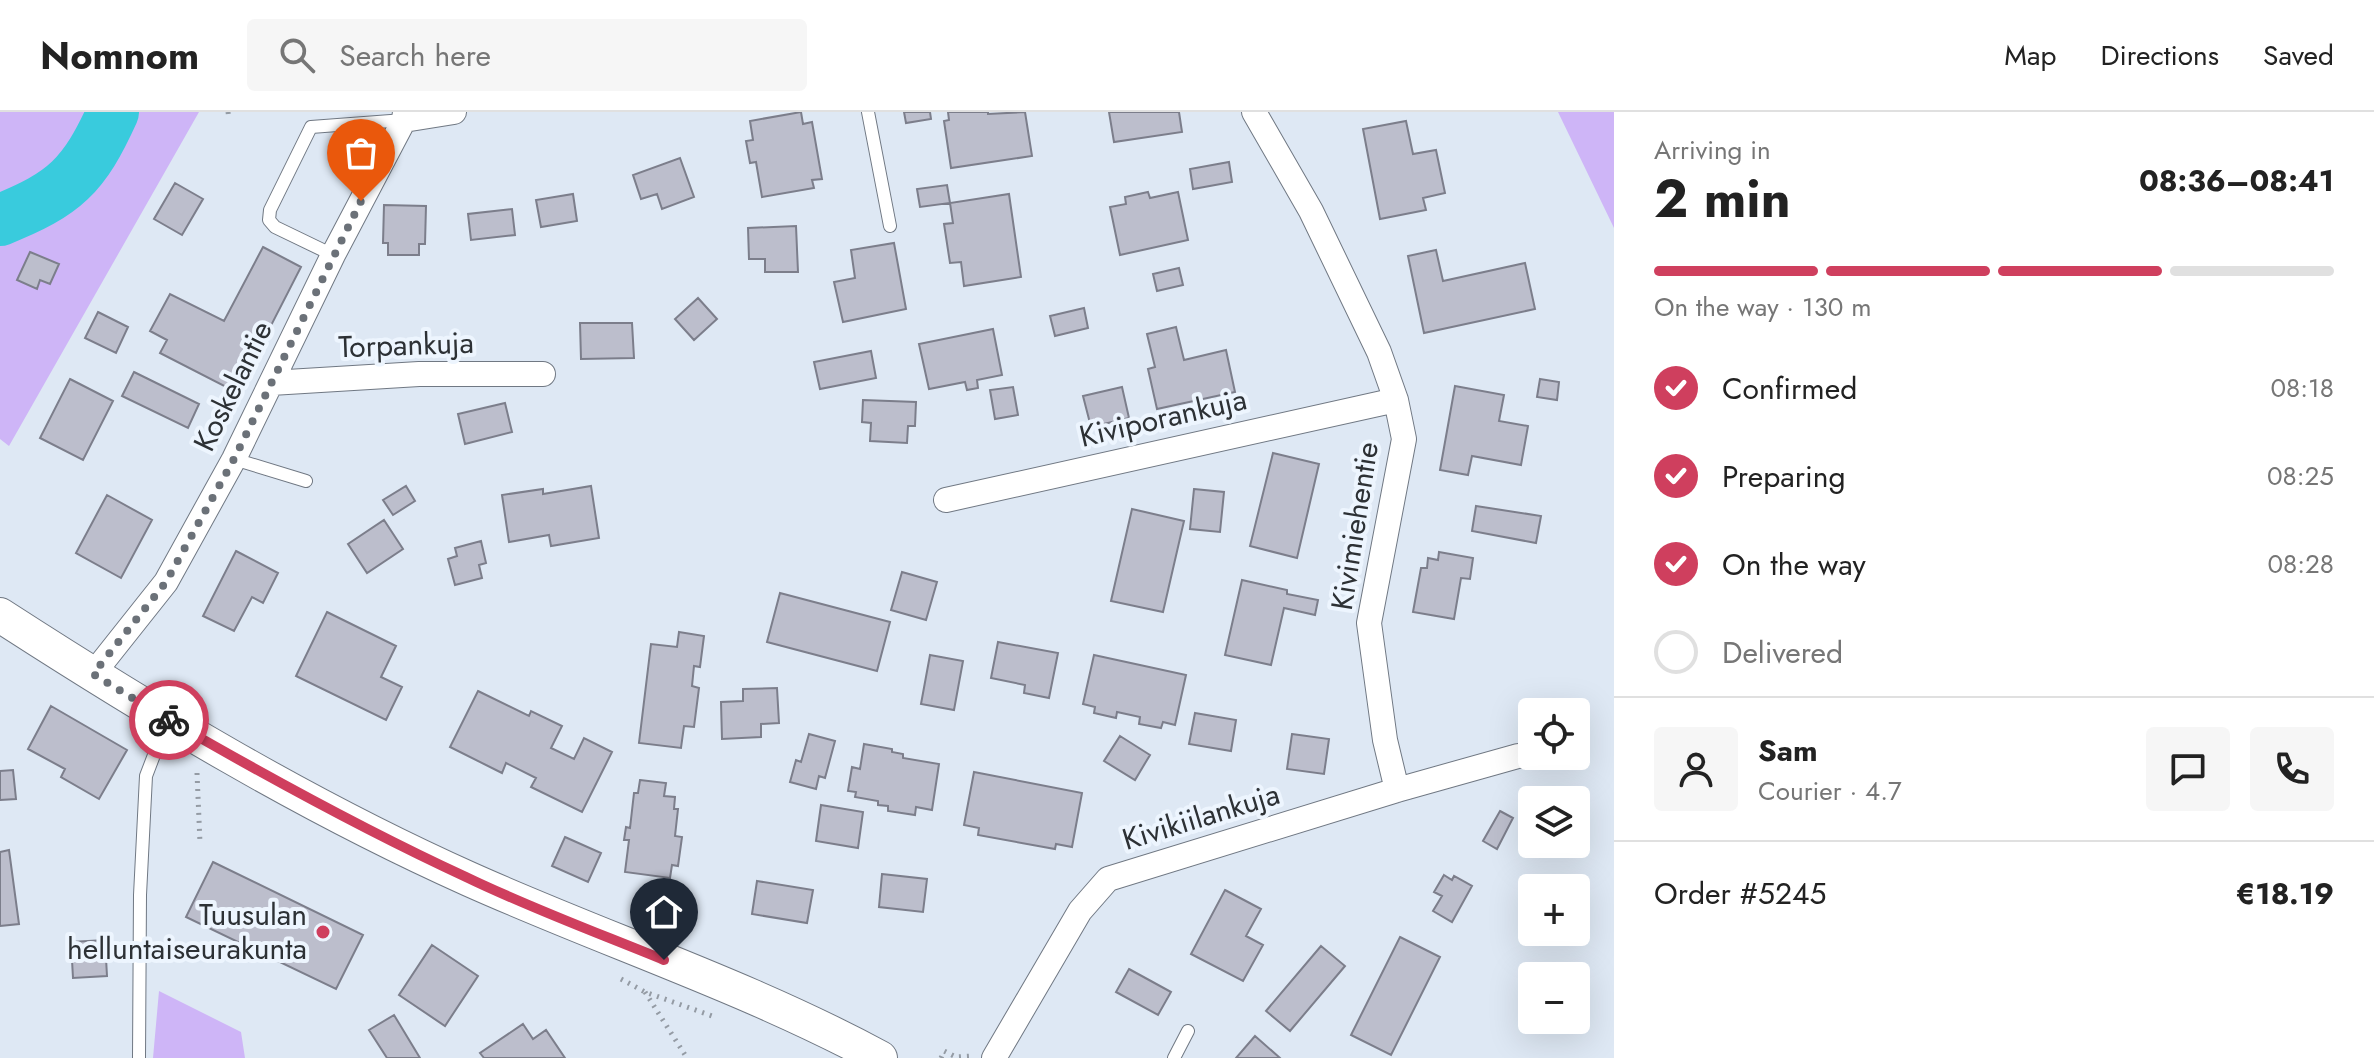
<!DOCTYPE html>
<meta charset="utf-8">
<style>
:root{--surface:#fff;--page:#f6f6f6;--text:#222;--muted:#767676;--line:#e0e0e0;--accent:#cf3f5e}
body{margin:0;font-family:Jost,sans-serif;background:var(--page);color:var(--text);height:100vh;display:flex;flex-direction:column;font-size:30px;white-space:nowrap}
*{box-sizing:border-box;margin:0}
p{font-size:26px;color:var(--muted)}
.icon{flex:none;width:44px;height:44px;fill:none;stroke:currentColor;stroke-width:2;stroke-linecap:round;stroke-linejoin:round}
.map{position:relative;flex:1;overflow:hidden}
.drawer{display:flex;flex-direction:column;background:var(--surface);width:760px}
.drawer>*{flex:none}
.tools{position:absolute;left:1518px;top:586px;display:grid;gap:16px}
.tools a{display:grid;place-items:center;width:72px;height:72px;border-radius:8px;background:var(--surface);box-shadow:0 8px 32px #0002;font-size:40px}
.pin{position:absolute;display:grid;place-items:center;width:68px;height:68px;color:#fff;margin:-82px -34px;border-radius:50% 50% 50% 0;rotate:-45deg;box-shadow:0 0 8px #0007}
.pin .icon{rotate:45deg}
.courier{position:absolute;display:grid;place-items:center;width:80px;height:80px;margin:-40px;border:6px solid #cf3f5e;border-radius:50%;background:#fff;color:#222;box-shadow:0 2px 10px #0007}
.overview em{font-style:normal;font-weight:700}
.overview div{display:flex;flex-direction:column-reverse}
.overview{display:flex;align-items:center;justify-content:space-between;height:136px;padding:0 40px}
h1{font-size:52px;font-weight:700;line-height:60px}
.bar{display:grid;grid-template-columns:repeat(4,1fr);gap:12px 8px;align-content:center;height:96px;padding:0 40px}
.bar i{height:10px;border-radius:6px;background:var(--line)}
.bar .active{background:var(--accent)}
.bar p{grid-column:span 4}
.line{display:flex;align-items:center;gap:20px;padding:0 40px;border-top:2px solid var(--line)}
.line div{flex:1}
.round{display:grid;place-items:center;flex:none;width:84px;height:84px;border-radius:8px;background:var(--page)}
ol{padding:0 40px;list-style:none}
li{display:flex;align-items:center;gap:24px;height:88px}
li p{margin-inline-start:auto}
li .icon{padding:8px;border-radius:50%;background:var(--accent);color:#fff;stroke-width:4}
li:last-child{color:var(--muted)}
li i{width:44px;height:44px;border:4px solid var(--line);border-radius:50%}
header{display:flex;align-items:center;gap:48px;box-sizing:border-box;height:112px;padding:0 40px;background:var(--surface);border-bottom:2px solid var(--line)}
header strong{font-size:38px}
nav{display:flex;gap:44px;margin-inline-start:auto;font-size:28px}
.search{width:560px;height:72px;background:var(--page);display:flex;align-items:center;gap:20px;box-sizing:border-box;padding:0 28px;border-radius:8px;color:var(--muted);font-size:30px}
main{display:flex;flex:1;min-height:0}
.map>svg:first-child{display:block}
.green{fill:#ceb5f7}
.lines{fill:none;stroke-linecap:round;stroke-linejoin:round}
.river{stroke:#39cbdd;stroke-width:52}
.building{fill:#bcbecc;stroke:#7c7e8b;stroke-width:2}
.lane-casing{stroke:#707883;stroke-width:14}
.street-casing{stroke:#707883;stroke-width:26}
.secondary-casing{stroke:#707883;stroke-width:36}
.path{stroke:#949ba4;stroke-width:5;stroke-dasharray:2 6;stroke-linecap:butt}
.lane{stroke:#fff;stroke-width:12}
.street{stroke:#fff;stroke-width:24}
.secondary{stroke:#fff;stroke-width:34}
.done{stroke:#6b7178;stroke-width:8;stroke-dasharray:0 14.4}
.route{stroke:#cf3f5e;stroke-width:10}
.poi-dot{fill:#cf3f5e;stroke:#edf5fe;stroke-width:3}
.labels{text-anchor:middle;stroke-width:8;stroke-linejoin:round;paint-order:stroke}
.street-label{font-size:30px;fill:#2d3135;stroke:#edf5fe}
.poi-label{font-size:30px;fill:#2d3135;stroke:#edf5fe;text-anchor:end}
</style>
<header>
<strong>Nomnom</strong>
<div class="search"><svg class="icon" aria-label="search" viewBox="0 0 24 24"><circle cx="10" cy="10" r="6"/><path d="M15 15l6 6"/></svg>Search here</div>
<nav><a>Map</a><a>Directions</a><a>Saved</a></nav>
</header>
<main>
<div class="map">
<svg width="1614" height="946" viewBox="0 0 1614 946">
<rect width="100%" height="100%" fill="#dee8f4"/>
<path class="green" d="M0 0H199L9 334 0 327Z
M1558 0H1614V116Z
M159 879 241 920 245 946H153Z"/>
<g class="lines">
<path class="river" d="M0 108C65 82 84 64 113 0"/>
</g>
<path class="building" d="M801 0 803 12 812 10 822 67 812 68 814 76 762 85 756 50 750 51 746 29 753 28 750 9Z
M904 0H930L931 7 906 11Z
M948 0H988V2L1025 0 1032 44 951 56 944 9 949 8Z
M1109 0H1179L1182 20 1114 30Z
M1406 9 1413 42 1436 38 1445 81 1423 86 1426 98 1380 107 1363 17Z
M680 46 694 85 662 97 657 82 641 87 633 63Z
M1229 50 1232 70 1193 77 1190 57Z
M175 71 203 87 182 123 154 107Z
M947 73 950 91 920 95 917 77Z
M1148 80 1150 86 1178 80 1188 128 1120 143 1110 95 1126 92 1125 85Z
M573 82 577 109 541 115 536 88Z
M1009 82 1021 165 964 174 961 150 950 151 944 112 953 111 950 91Z
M384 93 426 94 425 132H419V143H388V131H383Z
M512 97 515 123 471 128 468 102Z
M796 114 798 160H765V147H749L748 116Z
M894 131 906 197 843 210 834 170 855 166 851 138Z
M263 135 301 155 242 270 238 268 232 278 160 241 167 228 150 219 170 182 224 209Z
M1436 138 1443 169 1525 151 1535 197 1424 221 1408 144Z
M30 140 59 152 50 172 40 168 37 177 17 168Z
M1179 156 1183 173 1157 179 1153 162Z
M698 186 717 207 694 228 675 207Z
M1084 196 1088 216 1055 224 1050 204Z
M98 200 128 215 116 241 85 226Z
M580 211H632L634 246 581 247Z
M1176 215 1184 248 1226 238 1235 280 1157 297 1148 257 1155 255 1147 222Z
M993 217 1002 263 977 268 978 276 967 278 965 270 929 277 919 232Z
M871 239 876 266 820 277 814 250Z
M134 260 199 292 188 316 122 284Z
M70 267 113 289 83 348 40 326Z
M1540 267 1559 270 1557 288 1537 285Z
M1455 274 1504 283 1499 309 1528 314 1521 353 1472 344 1468 363 1440 358Z
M1013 275 1018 303 995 307 990 278Z
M1122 275 1129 306 1091 315 1083 284Z
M863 288 916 290 915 314H908L907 331 870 329 871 311 862 310Z
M505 291 512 320 465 332 458 302Z
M1273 341 1319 352 1297 446 1250 434Z
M406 374 415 389 393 403 383 388Z
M591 374 599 426 551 434 549 423 509 430 502 383 543 377V382Z
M1194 377 1224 380 1220 420 1190 417Z
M107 383 152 408 121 466 76 441Z
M1476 394 1541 404 1536 431 1472 419Z
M1132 397 1184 409 1163 500 1111 489Z
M384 408 403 437 367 461 348 432Z
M481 429 486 451 479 453 482 466 455 473 448 447 457 444 455 436Z
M236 439 278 461 263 491 252 485 234 519 203 504Z
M1439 440 1473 446 1470 467 1461 466 1454 507 1413 500 1421 456H1427L1428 446 1438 448Z
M902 460 937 470 926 508 891 498Z
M1242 468 1287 478V482L1318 488 1315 503 1284 496 1271 553 1225 543Z
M780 481 890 510 877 559 767 530Z
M327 500 396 534 381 565 402 575 386 608 296 564Z
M679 520 704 524 700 555 694 554 692 574 699 576 694 615 684 614 681 636 639 631 651 532 677 535Z
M998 530 1058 541 1049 586 1024 581 1025 573 991 566Z
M930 543 963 549 954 598 921 592Z
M1094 543 1186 563 1175 613 1163 610 1161 616 1139 612 1140 605 1117 600 1116 606 1094 601 1095 595 1083 592Z
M777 576 779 611 761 612V625L722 627 721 590 743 589V577Z
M478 579 529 604 531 599 562 614 551 636 574 647 584 626 612 640 582 700 531 675 536 666 506 651 502 661 450 635Z
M51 594 127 638 99 687 61 665 65 657 28 637Z
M1195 601 1236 608 1231 639 1189 632Z
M809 622 835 629 825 666 819 664 816 677 790 670 796 648 801 650Z
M1292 622 1329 627 1324 662 1287 657Z
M1120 624 1150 643 1135 668 1104 649Z
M864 632 892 637V640L903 642V646L939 652 932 698 916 695 915 703 888 699V694L878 693V689L855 685 856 680 848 679 852 655 860 657Z
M13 658 16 687 0 688V659Z
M974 660 1082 681 1072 735 1056 732 1055 737 978 723 979 716 964 713Z
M640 668 666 671 664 684 675 685 674 697H678L675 724 682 725 678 754 672 753 670 766 625 760 629 728H624L626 715 630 716 634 681H638Z
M821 693 863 700 858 736 816 729Z
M1500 699 1513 706 1497 737 1483 729Z
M565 725 601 741 588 770 552 754Z
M9 738 19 812 0 814V740Z
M213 750 363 823 336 877 186 805Z
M882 762 927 767 923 800 879 795Z
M1444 763 1452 768 1454 764 1472 774 1452 810 1433 799 1442 784 1434 780Z
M757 769 813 778 807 811 752 802Z
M1225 778 1261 797 1246 824 1263 833 1243 869 1191 842Z
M1400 825 1440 845 1391 943 1351 923Z
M105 828 107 864 73 866 71 830Z
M432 833 478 864 445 914 399 883Z
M1321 834 1345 854 1290 919 1266 899Z
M1129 857 1171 880 1158 903 1116 880Z
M394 903 420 946H387L369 918Z
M523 912 533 927 546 918 565 946H484L480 941Z
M1255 924 1280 946H1236Z"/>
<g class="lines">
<g class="lane-casing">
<path id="lane" d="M868 0 890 114
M333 143 275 115 269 108 270 98 311 15 404 8
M234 347 306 369
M139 946 140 783 146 664 167 609
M1174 946 1188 919"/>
</g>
<g class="street-casing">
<path id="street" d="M1254 0 1311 99 1379 240 1396 288 1404 327 1369 511 1385 628 1397 678
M404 8 454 0
M271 271 419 262H543
M946 388 1396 288
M93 562 166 470 234 347 333 143 404 8 405 0
M994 946 1080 799 1108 767 1397 678 1518 644"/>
</g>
<g class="secondary-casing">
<path id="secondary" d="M0 503C150 600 306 694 469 767 605 828 749 875 880 946"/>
</g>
<path class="path" d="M228 0 229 7
M197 661 200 731
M621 867 645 880 715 905
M645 880 687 946
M941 946 944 939 956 945 971 944"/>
<use href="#lane" class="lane"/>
<use href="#street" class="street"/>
<use href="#secondary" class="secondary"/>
</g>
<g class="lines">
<path class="done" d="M169 608 93 562 166 470 234 347 361 89"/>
<path class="route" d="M169 608C266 664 364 718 466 765 530 796 598 821 664 848"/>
</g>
<circle class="poi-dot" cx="323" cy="820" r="8"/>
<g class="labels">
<g class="street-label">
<text transform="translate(406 233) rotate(-2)" y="10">Torpankuja</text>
<text transform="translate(233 274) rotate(-64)" y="10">Koskelantie</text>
<text transform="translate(1163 306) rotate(-13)" y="10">Kiviporankuja</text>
<text transform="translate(1355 414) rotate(-81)" y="10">Kivimiehentie</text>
<text transform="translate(1201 705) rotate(-17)" y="10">Kivikiilankuja</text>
</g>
<g class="poi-label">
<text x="307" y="813">Tuusulan<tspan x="307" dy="34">helluntaiseurakunta</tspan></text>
</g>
</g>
</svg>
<div class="tools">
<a><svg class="icon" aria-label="locate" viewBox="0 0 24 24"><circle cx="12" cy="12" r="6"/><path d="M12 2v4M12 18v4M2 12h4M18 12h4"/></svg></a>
<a><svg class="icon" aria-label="layers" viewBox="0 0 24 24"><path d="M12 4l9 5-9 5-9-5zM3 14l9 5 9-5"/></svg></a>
<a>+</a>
<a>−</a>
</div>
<div class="pin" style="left:361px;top:89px;background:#ea580c"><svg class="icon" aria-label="bag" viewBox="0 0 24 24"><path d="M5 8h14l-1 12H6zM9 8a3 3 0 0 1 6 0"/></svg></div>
<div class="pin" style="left:664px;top:848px;background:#1f2937"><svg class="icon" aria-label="home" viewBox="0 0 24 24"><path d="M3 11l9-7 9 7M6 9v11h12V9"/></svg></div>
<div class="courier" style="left:169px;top:608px"><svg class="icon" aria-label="bike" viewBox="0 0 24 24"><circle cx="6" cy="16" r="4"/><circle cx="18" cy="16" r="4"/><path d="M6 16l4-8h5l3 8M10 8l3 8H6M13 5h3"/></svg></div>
</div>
<section class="drawer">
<div class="overview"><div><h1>2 min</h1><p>Arriving in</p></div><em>08:36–08:41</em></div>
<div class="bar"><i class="active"></i><i class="active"></i><i class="active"></i><i></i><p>On the way · 130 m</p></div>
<ol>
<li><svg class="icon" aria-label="check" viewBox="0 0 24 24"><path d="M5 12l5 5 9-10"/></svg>Confirmed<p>08:18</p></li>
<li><svg class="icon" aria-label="check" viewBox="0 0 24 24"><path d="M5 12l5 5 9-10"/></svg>Preparing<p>08:25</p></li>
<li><svg class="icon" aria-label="check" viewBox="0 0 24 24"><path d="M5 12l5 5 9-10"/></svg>On the way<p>08:28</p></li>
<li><i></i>Delivered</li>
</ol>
<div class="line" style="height:144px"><a class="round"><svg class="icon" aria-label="person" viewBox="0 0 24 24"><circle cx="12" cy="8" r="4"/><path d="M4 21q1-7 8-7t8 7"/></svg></a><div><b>Sam</b><p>Courier · 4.7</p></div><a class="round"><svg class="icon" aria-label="chat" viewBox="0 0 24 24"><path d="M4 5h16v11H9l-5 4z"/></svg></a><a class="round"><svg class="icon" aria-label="phone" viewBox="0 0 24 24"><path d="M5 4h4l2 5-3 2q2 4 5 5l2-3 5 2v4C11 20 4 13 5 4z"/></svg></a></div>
<div class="line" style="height:104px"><div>Order #5245</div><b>€18.19</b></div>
</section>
</main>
